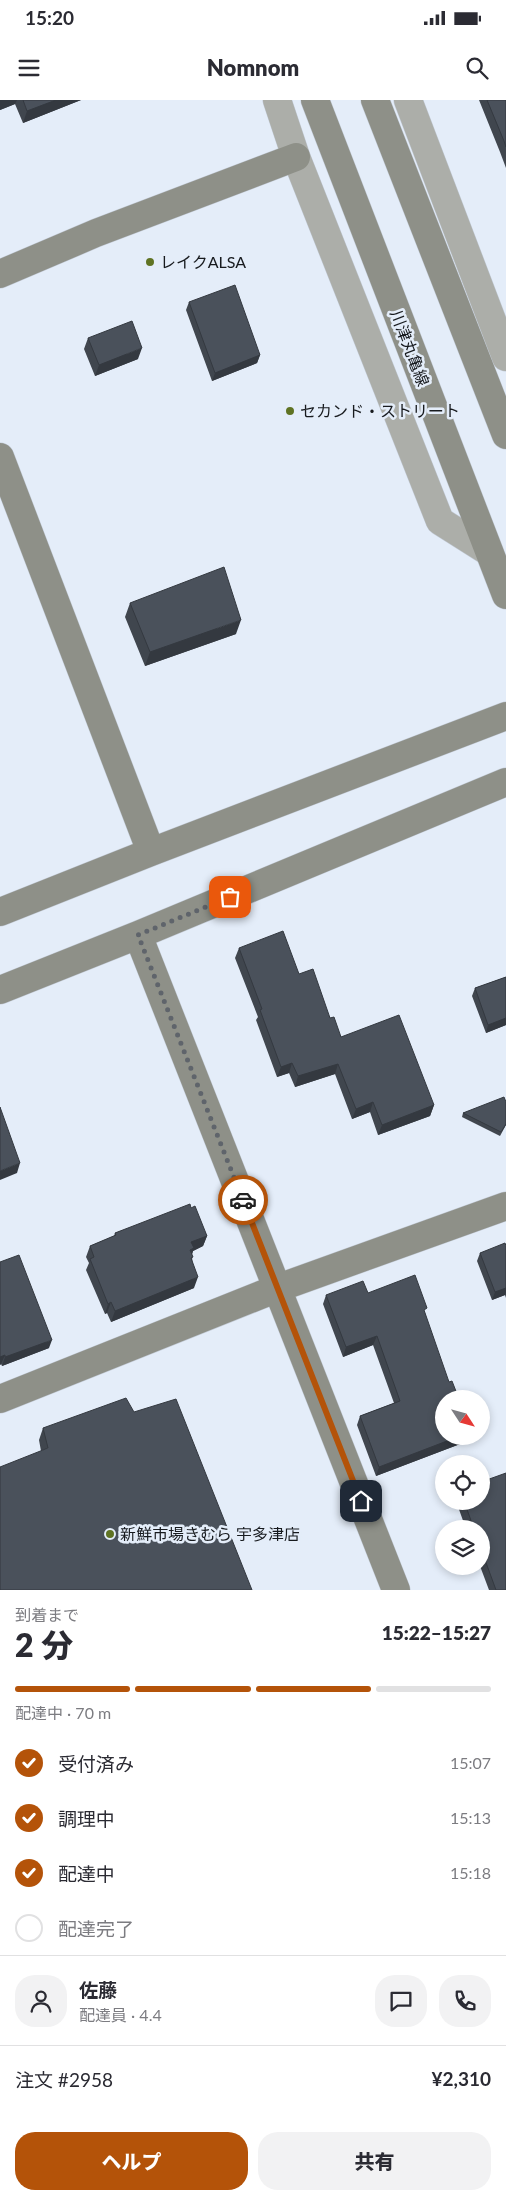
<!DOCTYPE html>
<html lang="ja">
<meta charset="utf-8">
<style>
:root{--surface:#fff;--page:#f2f2f3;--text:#2b2b33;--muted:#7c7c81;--line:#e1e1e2;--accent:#b45309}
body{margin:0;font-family:Lato,"Noto Sans JP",sans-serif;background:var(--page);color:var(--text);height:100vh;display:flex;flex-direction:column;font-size:19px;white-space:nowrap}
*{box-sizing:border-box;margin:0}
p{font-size:16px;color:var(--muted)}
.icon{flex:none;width:28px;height:28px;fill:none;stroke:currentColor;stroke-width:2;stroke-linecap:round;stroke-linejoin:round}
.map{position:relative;height:1490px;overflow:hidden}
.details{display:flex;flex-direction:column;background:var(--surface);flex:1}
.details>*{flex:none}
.needle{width:32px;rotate:126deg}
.controls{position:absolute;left:435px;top:1290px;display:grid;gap:10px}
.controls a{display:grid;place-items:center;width:55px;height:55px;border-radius:50%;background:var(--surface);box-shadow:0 2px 8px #0003;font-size:25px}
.pin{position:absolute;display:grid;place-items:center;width:42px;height:42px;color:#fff;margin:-21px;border-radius:10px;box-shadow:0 2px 8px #0006}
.courier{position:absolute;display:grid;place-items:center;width:50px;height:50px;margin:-25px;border:4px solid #b45309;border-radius:50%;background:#fff;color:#222;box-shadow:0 1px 6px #0007}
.headline em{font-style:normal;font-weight:800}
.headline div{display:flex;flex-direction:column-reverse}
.headline{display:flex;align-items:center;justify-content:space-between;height:85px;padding:0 15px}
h1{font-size:32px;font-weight:800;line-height:38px}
.bar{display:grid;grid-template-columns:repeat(4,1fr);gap:8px 5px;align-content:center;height:60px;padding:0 15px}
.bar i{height:6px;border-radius:4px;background:var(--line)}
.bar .current{background:var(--accent)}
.bar p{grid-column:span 4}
.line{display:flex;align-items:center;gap:12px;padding:0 15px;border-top:1px solid var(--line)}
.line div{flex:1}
.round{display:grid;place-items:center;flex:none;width:52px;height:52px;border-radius:20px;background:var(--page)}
ol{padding:0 15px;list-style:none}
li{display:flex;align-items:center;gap:15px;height:55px}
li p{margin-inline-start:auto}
li .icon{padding:5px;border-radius:50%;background:var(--accent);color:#fff;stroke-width:4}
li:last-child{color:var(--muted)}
li i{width:28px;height:28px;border:2px solid var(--line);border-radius:50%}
.cta{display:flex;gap:10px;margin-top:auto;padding:10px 15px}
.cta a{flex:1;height:58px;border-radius:20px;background:var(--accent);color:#fff;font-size:20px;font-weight:800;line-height:58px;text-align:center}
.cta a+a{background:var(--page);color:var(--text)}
.status{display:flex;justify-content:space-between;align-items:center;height:35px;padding:0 25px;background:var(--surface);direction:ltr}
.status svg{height:14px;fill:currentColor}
header{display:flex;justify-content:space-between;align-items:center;height:65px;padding:0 15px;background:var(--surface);font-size:22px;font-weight:800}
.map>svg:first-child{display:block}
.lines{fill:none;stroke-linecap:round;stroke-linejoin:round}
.street-casing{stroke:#c3cbd6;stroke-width:29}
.secondary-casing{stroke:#c3cbd6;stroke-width:29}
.street{stroke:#acaea9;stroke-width:28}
.secondary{stroke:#8e9088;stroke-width:28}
.wall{fill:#40464e}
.shaded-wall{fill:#343940}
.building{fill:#4a515b;stroke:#343940}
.done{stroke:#5f646b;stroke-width:5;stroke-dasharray:0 9}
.route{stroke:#b45309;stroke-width:6}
.poi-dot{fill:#5f7323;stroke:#e4edf9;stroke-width:2}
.labels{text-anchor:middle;stroke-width:5;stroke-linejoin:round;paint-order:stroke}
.poi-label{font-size:16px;fill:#171a1e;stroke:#e4edf9;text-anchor:start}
.street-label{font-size:16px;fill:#171a1e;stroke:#e4edf9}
</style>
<div class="status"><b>15:20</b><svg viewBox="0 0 49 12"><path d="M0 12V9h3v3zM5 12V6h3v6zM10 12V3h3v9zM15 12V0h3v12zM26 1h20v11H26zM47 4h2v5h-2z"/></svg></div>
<header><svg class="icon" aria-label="menu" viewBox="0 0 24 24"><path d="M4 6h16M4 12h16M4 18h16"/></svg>Nomnom<svg class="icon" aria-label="search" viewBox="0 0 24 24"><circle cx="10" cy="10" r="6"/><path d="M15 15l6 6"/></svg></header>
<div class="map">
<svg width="506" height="1490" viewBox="0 0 506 1490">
<rect width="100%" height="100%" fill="#e4edf9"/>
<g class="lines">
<g class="street-casing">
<path id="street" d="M277 0 296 57 440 421 489 452
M408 0 506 257"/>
</g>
<g class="secondary-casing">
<path id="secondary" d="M315 0 506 495
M375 0 506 335
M0 174 96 133 296 57
M0 357 151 752
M0 812 151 752 506 616
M138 835 396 1490
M0 890 138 835 506 682
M0 1299 278 1188 506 1106"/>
</g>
<use href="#street" class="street"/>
<use href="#secondary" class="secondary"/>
</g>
<path class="wall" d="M0 0H81L23 23 15 4 0 10Z
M479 0H506V68L500 52Z
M189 202 260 255 257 263 212 281 186 210Z
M88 238 138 259 95 276 84 249Z
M130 503 236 534 145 566 125 517Z
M239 848 299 874 330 918 341 937 434 1005 430 1016 378 1035 370 1012 352 1019 335 974 295 987 289 973 277 977 256 920 258 917 235 858Z
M506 877V925L486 933 472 896 475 888Z
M506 1002V1025L500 1036 462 1017 463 1013Z
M191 1108 207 1136 203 1146 193 1151 192 1155 194 1188 111 1222 107 1213 105 1214 86 1170 89 1163 86 1157 90 1146 114 1136 115 1133Z
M506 1146V1198L505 1195 492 1200 477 1161 480 1153Z
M0 1162 49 1248 2 1266 1 1264 0 1265Z
M368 1193 425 1213 444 1336H470L468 1341 376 1376 357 1325 360 1316 394 1303 373 1245 343 1257 323 1204 326 1195Z
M134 1312 41 1351 39 1340 43 1328Z
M456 1401H481L506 1490H489L480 1466H481V1429H466Z"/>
<path class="shaded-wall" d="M0 0H17L15 4 0 10Z
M56 0H81L23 23 27 11Z
M142 248 138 259 95 276 99 265Z
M260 255 257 263 212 281 215 273Z
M241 520 236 534 145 566 150 552Z
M506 918V925L486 933 488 925Z
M292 963 289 973 277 977 281 967Z
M338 964 335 974 295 987 298 976Z
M373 1002 370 1012 352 1019 356 1009Z
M434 1005 430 1016 378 1035 382 1025Z
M20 1063 17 1073 0 1080V1071Z
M207 1136 203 1146 193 1151 190 1159 191 1142Z
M198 1177 194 1188 111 1222 115 1211Z
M506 1188V1192L505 1195 492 1200 495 1192Z
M111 1202 107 1213 105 1214 108 1204Z
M377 1236 373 1245 343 1257 346 1247Z
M52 1240 49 1248 2 1266 5 1257Z
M5 1255 1 1264 0 1265V1257Z
M460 1336H470L468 1341 376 1376 379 1367Z"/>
<path class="building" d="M23 0H56L27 11Z
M487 0H506V47L504 41Z
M235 185 260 255 215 273 189 202Z
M132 221 142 248 99 265 88 238Z
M224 467 241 520 150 552 130 503Z
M283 831 299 874 313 869 330 918 334 917 341 937 399 915 434 1005 382 1025 373 1002 356 1009 338 964 298 976 292 963 281 967 260 910 262 909 239 848Z
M506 877V918L488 925 475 888Z
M504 997 506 1002V1024L501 1032 463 1013Z
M0 1007 20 1063 0 1071Z
M190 1104 191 1108 195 1106 207 1136 191 1142 194 1148 190 1150 193 1157 191 1158 198 1177 115 1211 111 1202 108 1204 90 1159 94 1157 90 1146 116 1135 115 1133Z
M505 1143 506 1146V1188L495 1192 480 1153Z
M19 1155 52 1240 5 1257V1255L0 1257V1162Z
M415 1175 427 1208 424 1210 449 1282 452 1281 459 1299H444V1336H460L379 1367 360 1316 400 1301 377 1236 346 1247 326 1195 363 1181 368 1193Z
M126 1298 134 1312 176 1299 252 1490H0V1367L48 1348 43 1328Z
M506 1373V1490H496L481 1449V1429H474L464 1401H481V1382Z"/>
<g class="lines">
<path class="done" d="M230 797 138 835 243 1100"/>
<path class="route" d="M243 1100 361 1401"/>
</g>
<g class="poi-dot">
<circle cx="150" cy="162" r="5"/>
<circle cx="290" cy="311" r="5"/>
<circle cx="110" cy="1434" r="5"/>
</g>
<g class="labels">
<g class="poi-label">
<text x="160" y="168">レイクALSA</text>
<text x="300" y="317">セカンド・ストリート</text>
<text x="120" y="1440">新鮮市場きむら 宇多津店</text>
</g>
<g class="street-label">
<text transform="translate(410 248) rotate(69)" y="6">川津丸亀線</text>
</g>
</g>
</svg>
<div class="controls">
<a><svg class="needle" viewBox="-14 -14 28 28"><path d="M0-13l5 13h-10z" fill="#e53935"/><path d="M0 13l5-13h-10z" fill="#7c7c81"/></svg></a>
<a><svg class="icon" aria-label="locate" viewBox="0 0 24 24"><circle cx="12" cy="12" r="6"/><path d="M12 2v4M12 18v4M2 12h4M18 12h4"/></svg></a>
<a><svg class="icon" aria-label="layers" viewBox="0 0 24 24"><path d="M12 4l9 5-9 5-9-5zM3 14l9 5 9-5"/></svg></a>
</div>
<div class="pin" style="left:230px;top:797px;background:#ea580c"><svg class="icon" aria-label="bag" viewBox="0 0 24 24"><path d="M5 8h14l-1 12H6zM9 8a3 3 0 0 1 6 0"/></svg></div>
<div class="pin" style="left:361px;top:1401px;background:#1f2937"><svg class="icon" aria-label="home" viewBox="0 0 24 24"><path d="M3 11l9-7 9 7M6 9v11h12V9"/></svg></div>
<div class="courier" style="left:243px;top:1100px"><svg class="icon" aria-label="car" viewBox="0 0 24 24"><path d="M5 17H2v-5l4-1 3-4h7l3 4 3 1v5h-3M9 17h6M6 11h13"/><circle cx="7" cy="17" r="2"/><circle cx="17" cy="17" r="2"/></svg></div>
</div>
<section class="details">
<div class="headline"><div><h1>2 分</h1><p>到着まで</p></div><em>15:22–15:27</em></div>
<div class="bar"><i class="current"></i><i class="current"></i><i class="current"></i><i></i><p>配達中 · 70 m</p></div>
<ol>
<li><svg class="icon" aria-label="check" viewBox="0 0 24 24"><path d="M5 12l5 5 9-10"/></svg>受付済み<p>15:07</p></li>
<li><svg class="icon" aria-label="check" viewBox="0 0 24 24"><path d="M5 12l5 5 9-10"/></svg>調理中<p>15:13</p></li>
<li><svg class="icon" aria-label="check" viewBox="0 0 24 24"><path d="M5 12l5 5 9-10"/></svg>配達中<p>15:18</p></li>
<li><i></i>配達完了</li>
</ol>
<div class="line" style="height:90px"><a class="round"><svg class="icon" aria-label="person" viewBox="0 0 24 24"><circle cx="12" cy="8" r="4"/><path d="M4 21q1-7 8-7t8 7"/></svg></a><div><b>佐藤</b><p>配達員 · 4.4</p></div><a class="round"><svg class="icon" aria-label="chat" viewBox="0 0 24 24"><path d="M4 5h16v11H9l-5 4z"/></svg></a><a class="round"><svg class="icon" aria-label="phone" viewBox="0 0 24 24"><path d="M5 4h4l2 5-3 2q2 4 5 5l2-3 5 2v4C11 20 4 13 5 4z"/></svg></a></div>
<div class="line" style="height:65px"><div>注文 #2958</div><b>¥2,310</b></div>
<div class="cta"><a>ヘルプ</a><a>共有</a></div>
</section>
